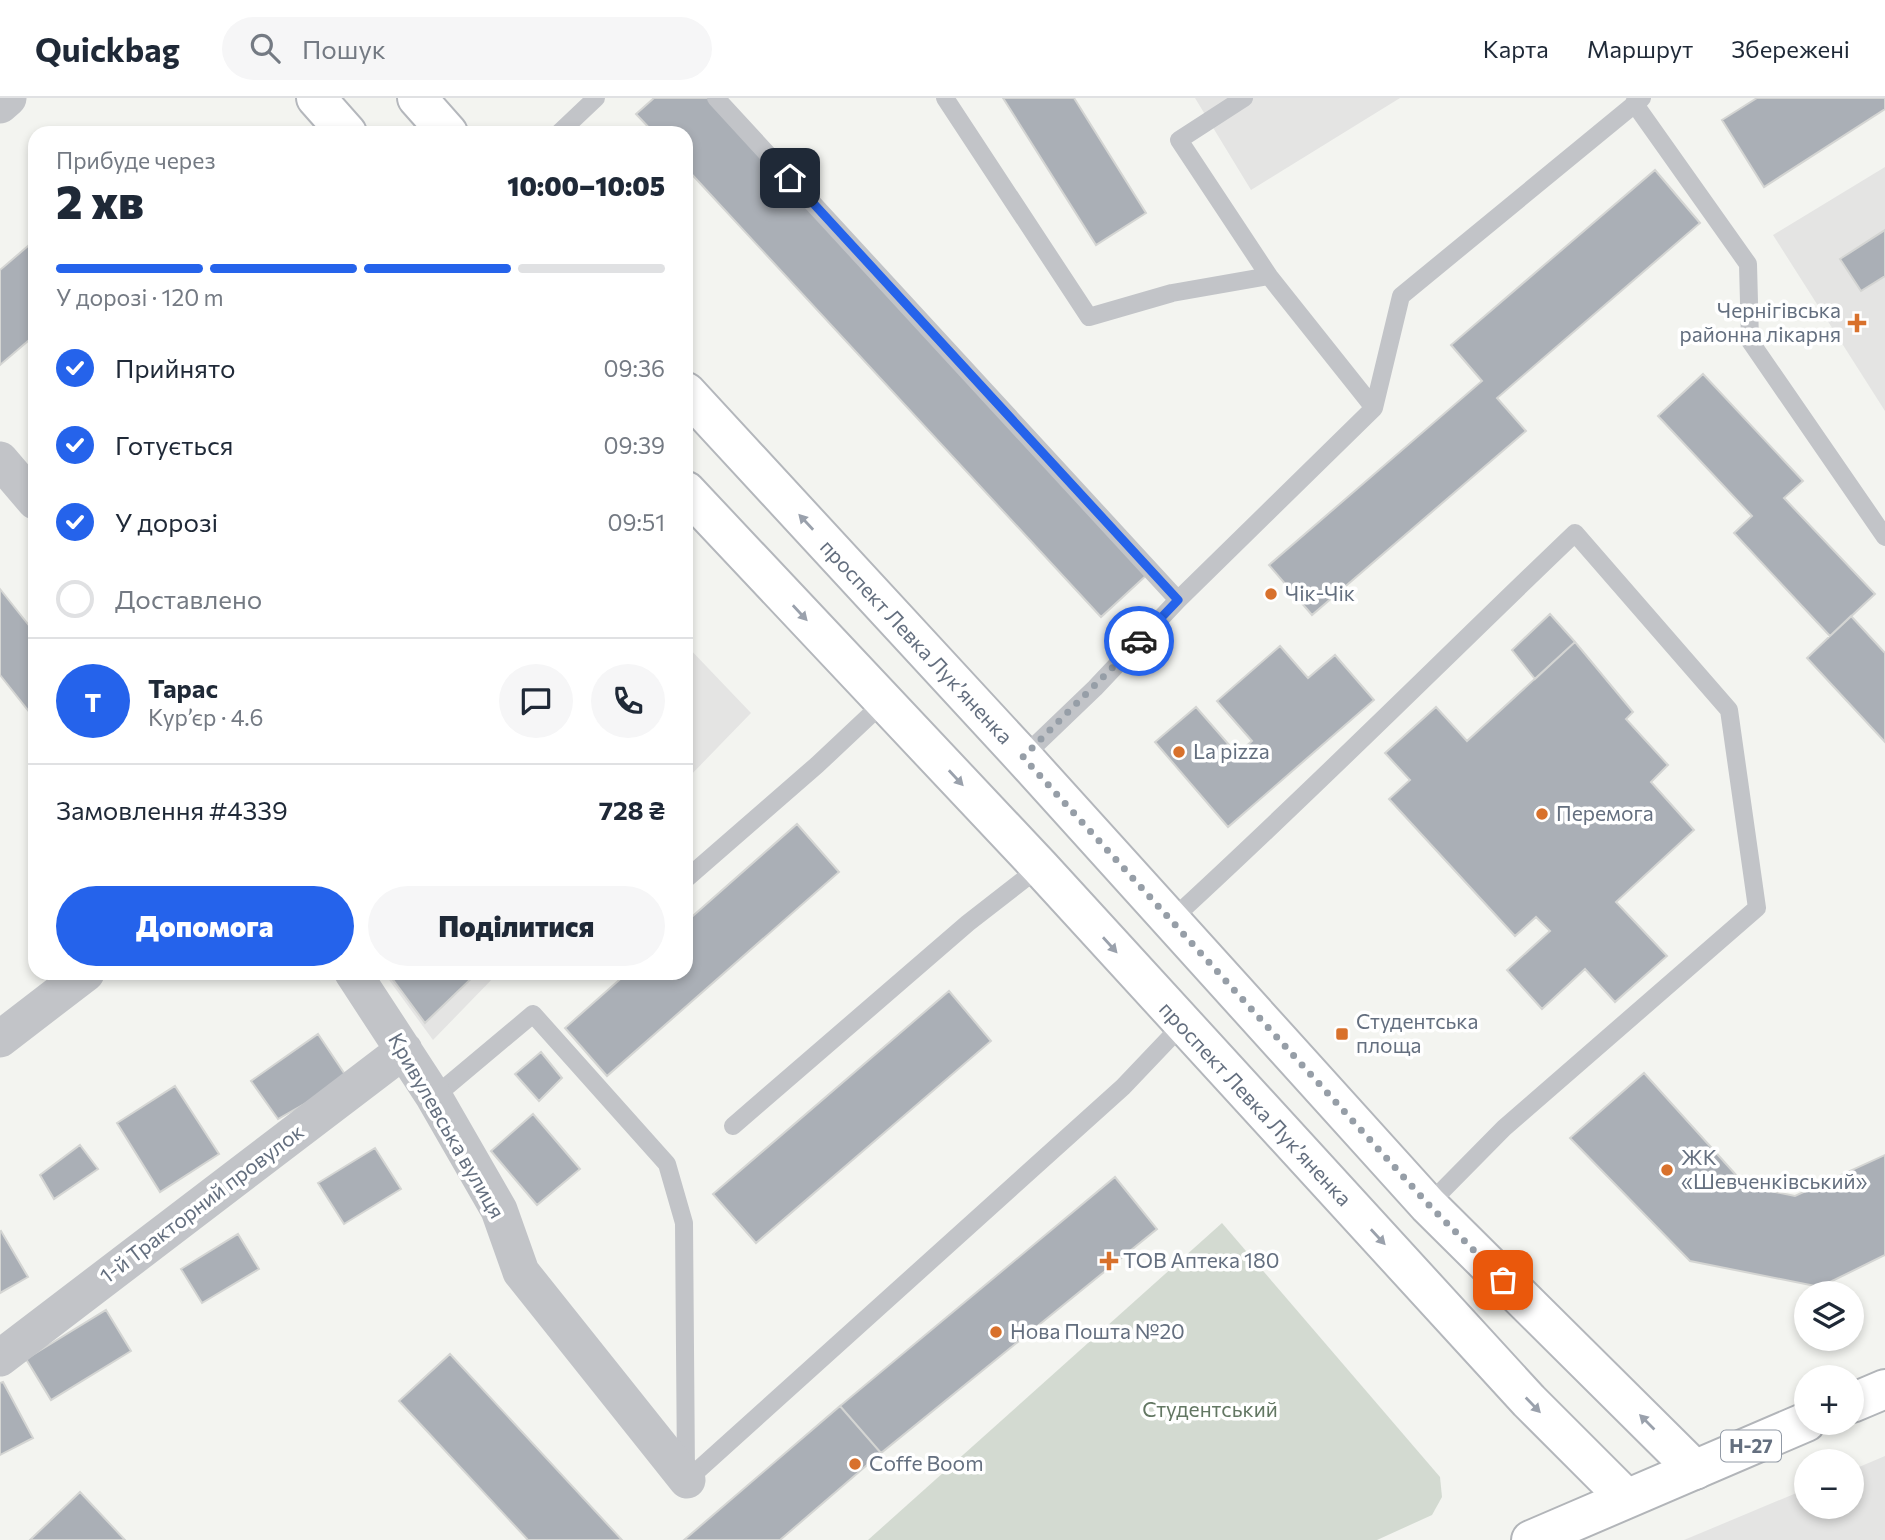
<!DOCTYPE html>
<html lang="uk">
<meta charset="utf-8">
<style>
:root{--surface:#fff;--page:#f6f6f7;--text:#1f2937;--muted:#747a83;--line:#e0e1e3;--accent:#2563eb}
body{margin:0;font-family:Commissioner,sans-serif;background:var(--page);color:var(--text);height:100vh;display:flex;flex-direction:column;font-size:26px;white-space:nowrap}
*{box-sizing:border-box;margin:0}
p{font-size:23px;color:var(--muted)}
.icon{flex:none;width:38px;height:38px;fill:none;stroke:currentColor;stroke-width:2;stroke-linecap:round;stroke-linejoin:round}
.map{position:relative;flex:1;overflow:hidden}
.drawer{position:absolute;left:28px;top:28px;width:665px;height:854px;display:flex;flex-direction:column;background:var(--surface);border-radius:21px;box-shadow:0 4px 10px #0003}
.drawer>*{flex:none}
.buttons{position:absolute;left:1794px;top:1183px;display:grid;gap:14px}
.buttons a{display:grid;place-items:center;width:70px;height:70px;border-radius:50%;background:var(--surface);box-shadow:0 4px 10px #0003;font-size:35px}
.pin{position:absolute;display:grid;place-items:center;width:60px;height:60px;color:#fff;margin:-30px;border-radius:14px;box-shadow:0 4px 10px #0006}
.courier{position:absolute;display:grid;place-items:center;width:70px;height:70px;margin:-35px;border:5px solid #2563eb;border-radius:50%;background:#fff;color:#222;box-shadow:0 2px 9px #0007}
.overview em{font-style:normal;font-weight:800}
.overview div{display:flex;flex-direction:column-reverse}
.overview{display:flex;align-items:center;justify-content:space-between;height:119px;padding:0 28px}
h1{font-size:46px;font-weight:800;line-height:52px}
.bar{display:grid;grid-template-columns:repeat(4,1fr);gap:10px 7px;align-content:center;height:84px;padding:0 28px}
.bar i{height:9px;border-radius:5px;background:var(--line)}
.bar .on{background:var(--accent)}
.bar p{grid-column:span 4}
.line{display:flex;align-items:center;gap:18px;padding:0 28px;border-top:2px solid var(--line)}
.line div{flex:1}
.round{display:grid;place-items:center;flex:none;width:74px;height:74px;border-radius:37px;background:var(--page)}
ol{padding:0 28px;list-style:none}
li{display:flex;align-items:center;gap:21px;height:77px}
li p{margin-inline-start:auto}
li .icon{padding:7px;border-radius:50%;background:var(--accent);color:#fff;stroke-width:4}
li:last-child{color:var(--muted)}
li i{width:38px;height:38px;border:4px solid var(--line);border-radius:50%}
.button{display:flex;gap:14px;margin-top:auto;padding:14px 28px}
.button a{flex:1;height:80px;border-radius:42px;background:var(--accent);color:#fff;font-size:28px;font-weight:800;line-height:80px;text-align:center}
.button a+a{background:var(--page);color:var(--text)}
header{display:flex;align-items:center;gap:42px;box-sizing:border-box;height:98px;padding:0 35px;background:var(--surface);border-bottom:2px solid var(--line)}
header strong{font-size:33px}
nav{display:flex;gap:38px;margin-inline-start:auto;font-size:24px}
.search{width:490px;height:63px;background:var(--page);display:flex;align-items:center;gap:18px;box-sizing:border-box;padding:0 24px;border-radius:38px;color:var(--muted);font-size:26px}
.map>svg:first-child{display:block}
.built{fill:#e4e4e3}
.green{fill:#d3dad1}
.building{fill:#aaafb6;stroke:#d4d5d3;stroke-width:2}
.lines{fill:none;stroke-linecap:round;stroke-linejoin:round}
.secondary-casing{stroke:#b4b7bc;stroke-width:42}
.primary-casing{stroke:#b2b5b9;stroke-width:42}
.lane{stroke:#c2c4c8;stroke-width:18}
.street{stroke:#c2c4c8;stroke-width:37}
.secondary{stroke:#fff;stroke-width:38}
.primary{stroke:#fff;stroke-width:38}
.oneway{fill:#9aa1ac}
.done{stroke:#969ea7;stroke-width:7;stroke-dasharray:0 12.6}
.route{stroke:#2563eb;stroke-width:9}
.poi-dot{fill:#d8712c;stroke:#fff;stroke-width:2.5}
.labels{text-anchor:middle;stroke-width:7;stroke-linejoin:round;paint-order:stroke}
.shield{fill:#fff;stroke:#929aa5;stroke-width:2}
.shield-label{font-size:19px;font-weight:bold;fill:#646f7f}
.poi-label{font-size:21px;fill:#646f7f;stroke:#fff;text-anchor:start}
.street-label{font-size:21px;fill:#646f7f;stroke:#fff}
.park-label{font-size:21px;fill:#637763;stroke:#fff}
</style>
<header>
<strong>Quickbag</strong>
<div class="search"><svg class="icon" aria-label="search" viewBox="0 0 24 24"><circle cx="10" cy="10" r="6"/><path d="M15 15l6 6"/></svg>Пошук</div>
<nav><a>Карта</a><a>Маршрут</a><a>Збережені</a></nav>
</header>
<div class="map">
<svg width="1885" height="1442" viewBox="0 0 1885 1442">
<rect width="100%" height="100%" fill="#f3f4f0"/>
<path class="built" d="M1195 0H1400L1251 92Z
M1885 69V313L1773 137Z
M686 547 751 615 686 682Z
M384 875H498L433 942Z
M1885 1358V1442H1684L1806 1391V1409H1852V1372Z"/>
<path class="green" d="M1222 1125 1440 1379 1442 1399 1432 1417 1377 1442H868Z"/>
<path class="building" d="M654 0H711L1150 474 1101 519 686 70V35H654L636 16Z
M1003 0H1074L1146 115 1096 147Z
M1757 0H1885V11L1764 89 1722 22Z
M1655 72 1700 125 1497 300 1526 333 1312 517 1269 467 1482 283 1451 247Z
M1885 132V178L1861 193 1840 161Z
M35 142V237L0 267V172Z
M1703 276 1803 383 1784 400 1875 496 1830 538 1734 435 1752 418 1658 318Z
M0 491 35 535V613L31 616 0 577Z
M1550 516 1575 544 1535 581 1512 552Z
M1851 518 1885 555V644L1807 560Z
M1575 544 1633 614 1626 621 1668 667 1651 684 1694 732 1616 804 1667 858 1615 904 1585 871 1542 911 1507 872 1550 833 1536 819 1515 838 1389 701 1410 682 1385 655 1436 609 1467 643Z
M1280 548 1308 580 1335 557 1374 602 1228 729 1155 644 1196 609 1237 656 1252 643 1217 603Z
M797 726 839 774 607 978 565 930 627 875H686V824Z
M388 875H477L425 925Z
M949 893 991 943 756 1145 713 1096Z
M318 936 348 981 278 1021 251 983Z
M541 954 562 980 539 1003 515 976Z
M1644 975 1746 1088 1795 1098 1885 1057V1157L1820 1189 1690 1163 1570 1040Z
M175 988 219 1056 160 1094 117 1025Z
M533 1016 580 1071 537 1107 491 1053Z
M80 1047 98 1071 54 1101 40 1077Z
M375 1050 401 1091 344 1126 318 1085Z
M1115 1079 1157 1131 881 1355 840 1308Z
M1 1133 28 1179 0 1195V1134Z
M238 1136 259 1171 202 1205 181 1171Z
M106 1212 131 1253 51 1302 26 1261Z
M450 1256 622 1442H528L399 1303Z
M3 1284 33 1340 0 1357V1285Z
M840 1308 881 1355 780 1442H684Z
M80 1394 125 1442H30Z"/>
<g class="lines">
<g class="secondary-casing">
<path id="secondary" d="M316 0 347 35
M417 0 448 35
M686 294 1023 659 1428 1107 1695 1372
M686 393 1040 769 1529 1303 1626 1400"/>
</g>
<g class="primary-casing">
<path id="primary" d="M1852 1305 1885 1291
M1531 1442 1806 1324"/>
</g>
<path class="lane" d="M716 0 1178 502
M945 0 1089 219 1172 195 1269 178 1374 310
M1244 0 1179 42 1269 178
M1634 5 1748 166 1750 243 1885 439
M559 35 596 0
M1023 659 1095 590 1178 502 1374 310 1401 198 1642 0
M686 781 817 667 884 604
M1170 823C1308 697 1440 564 1575 435L1729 612 1757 810 1504 1030 1428 1107
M434 999 533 916 667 1066 684 1125 686 1375
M733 1028 968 825 1040 769
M687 1382 1123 989 1182 927"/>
<path class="street" d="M0 7 8 0
M0 362 35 403
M353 875 434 999 499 1112 521 1174 687 1382
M0 941 86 875
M0 1260 404 952"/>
<use href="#secondary" class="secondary"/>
<use href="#primary" class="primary"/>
</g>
<defs><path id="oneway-solid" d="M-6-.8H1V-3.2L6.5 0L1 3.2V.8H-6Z" transform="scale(1.75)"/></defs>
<g class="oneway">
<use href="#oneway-solid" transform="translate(806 424) rotate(-133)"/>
<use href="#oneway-solid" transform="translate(800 515) rotate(47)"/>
<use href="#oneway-solid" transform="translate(956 680) rotate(47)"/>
<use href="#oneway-solid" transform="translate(1110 847) rotate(48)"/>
<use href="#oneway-solid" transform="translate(1378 1139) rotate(47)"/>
<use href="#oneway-solid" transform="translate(1533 1307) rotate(46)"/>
<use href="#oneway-solid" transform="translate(1647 1324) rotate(-135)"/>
</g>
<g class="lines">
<path class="done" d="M1139 543 1023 659 1429 1107 1503 1182"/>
<path class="route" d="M790 80 1178 502 1139 543"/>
</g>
<g class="poi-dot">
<path d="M1853.5 214.5h7v7h7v7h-7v7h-7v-7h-7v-7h7z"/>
<circle cx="1271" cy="496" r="7"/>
<circle cx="1179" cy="654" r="7"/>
<circle cx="1542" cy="716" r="7"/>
<rect x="1335" y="929" width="14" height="14" rx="3.5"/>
<circle cx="1667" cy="1072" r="7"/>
<path d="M1105.5 1152.5h7v7h7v7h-7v7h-7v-7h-7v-7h7z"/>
<circle cx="996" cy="1234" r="7"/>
<circle cx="855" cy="1366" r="7"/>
</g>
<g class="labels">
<rect class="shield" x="1721" y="1332.5" width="60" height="31" rx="5"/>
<g class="shield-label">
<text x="1751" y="1355">Н-27</text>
</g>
<g class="poi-label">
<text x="1841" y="220" text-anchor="end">Чернігівська<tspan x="1841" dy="24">районна лікарня</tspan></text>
<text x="1285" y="503">Чік-Чік</text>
<text x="1193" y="661">La pizza</text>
<text x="1556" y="723">Перемога</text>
<text x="1356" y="931">Студентська<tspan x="1356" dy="24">площа</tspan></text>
<text x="1681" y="1067">ЖК<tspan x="1681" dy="24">«Шевченківський»</tspan></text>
<text x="1123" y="1170">ТОВ Аптека 180</text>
<text x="1010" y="1241">Нова Пошта №20</text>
<text x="869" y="1373">Coffe Boom</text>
</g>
<g class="street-label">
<text transform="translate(916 544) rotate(47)" y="7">проспект Левка Лукʼяненка</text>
<text transform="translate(1255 1006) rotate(47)" y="7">проспект Левка Лукʼяненка</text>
<text transform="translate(446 1028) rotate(60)" y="7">Кривулевська вулиця</text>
<text transform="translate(202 1106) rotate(-37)" y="7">1-й Тракторний провулок</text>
</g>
<g class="park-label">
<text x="1210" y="1319">Студентський</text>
</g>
</g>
</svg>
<div class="buttons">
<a><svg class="icon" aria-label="layers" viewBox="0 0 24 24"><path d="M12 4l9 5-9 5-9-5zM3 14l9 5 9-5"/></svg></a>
<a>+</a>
<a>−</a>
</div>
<div class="pin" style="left:1503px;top:1182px;background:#ea580c"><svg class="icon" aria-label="bag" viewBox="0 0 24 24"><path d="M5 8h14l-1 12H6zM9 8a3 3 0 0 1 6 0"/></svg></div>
<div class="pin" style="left:790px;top:80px;background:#1f2937"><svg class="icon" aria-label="home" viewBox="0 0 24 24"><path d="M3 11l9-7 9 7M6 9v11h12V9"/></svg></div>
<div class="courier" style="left:1139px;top:543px"><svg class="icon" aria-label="car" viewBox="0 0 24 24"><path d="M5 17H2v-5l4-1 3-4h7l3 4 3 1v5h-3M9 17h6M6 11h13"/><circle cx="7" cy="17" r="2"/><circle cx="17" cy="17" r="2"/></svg></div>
<section class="drawer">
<div class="overview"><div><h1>2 хв</h1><p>Прибуде через</p></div><em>10:00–10:05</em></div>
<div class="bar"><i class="on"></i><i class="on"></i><i class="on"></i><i></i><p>У дорозі · 120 m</p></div>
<ol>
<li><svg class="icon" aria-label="check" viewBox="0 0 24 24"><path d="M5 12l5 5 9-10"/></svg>Прийнято<p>09:36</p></li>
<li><svg class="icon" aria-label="check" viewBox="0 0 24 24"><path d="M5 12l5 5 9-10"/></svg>Готується<p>09:39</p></li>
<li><svg class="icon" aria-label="check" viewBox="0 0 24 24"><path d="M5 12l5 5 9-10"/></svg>У дорозі<p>09:51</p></li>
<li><i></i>Доставлено</li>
</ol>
<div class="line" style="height:126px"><b class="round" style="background:var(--accent);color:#fff">Т</b><div><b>Тарас</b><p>Кур’єр · 4.6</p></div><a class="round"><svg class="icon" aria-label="chat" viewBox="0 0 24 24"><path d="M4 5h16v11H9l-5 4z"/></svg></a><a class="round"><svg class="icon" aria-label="phone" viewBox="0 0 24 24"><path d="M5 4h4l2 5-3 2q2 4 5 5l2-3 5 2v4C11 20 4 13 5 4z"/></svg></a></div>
<div class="line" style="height:91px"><div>Замовлення #4339</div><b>728 ₴</b></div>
<div class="button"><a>Допомога</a><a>Поділитися</a></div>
</section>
</div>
